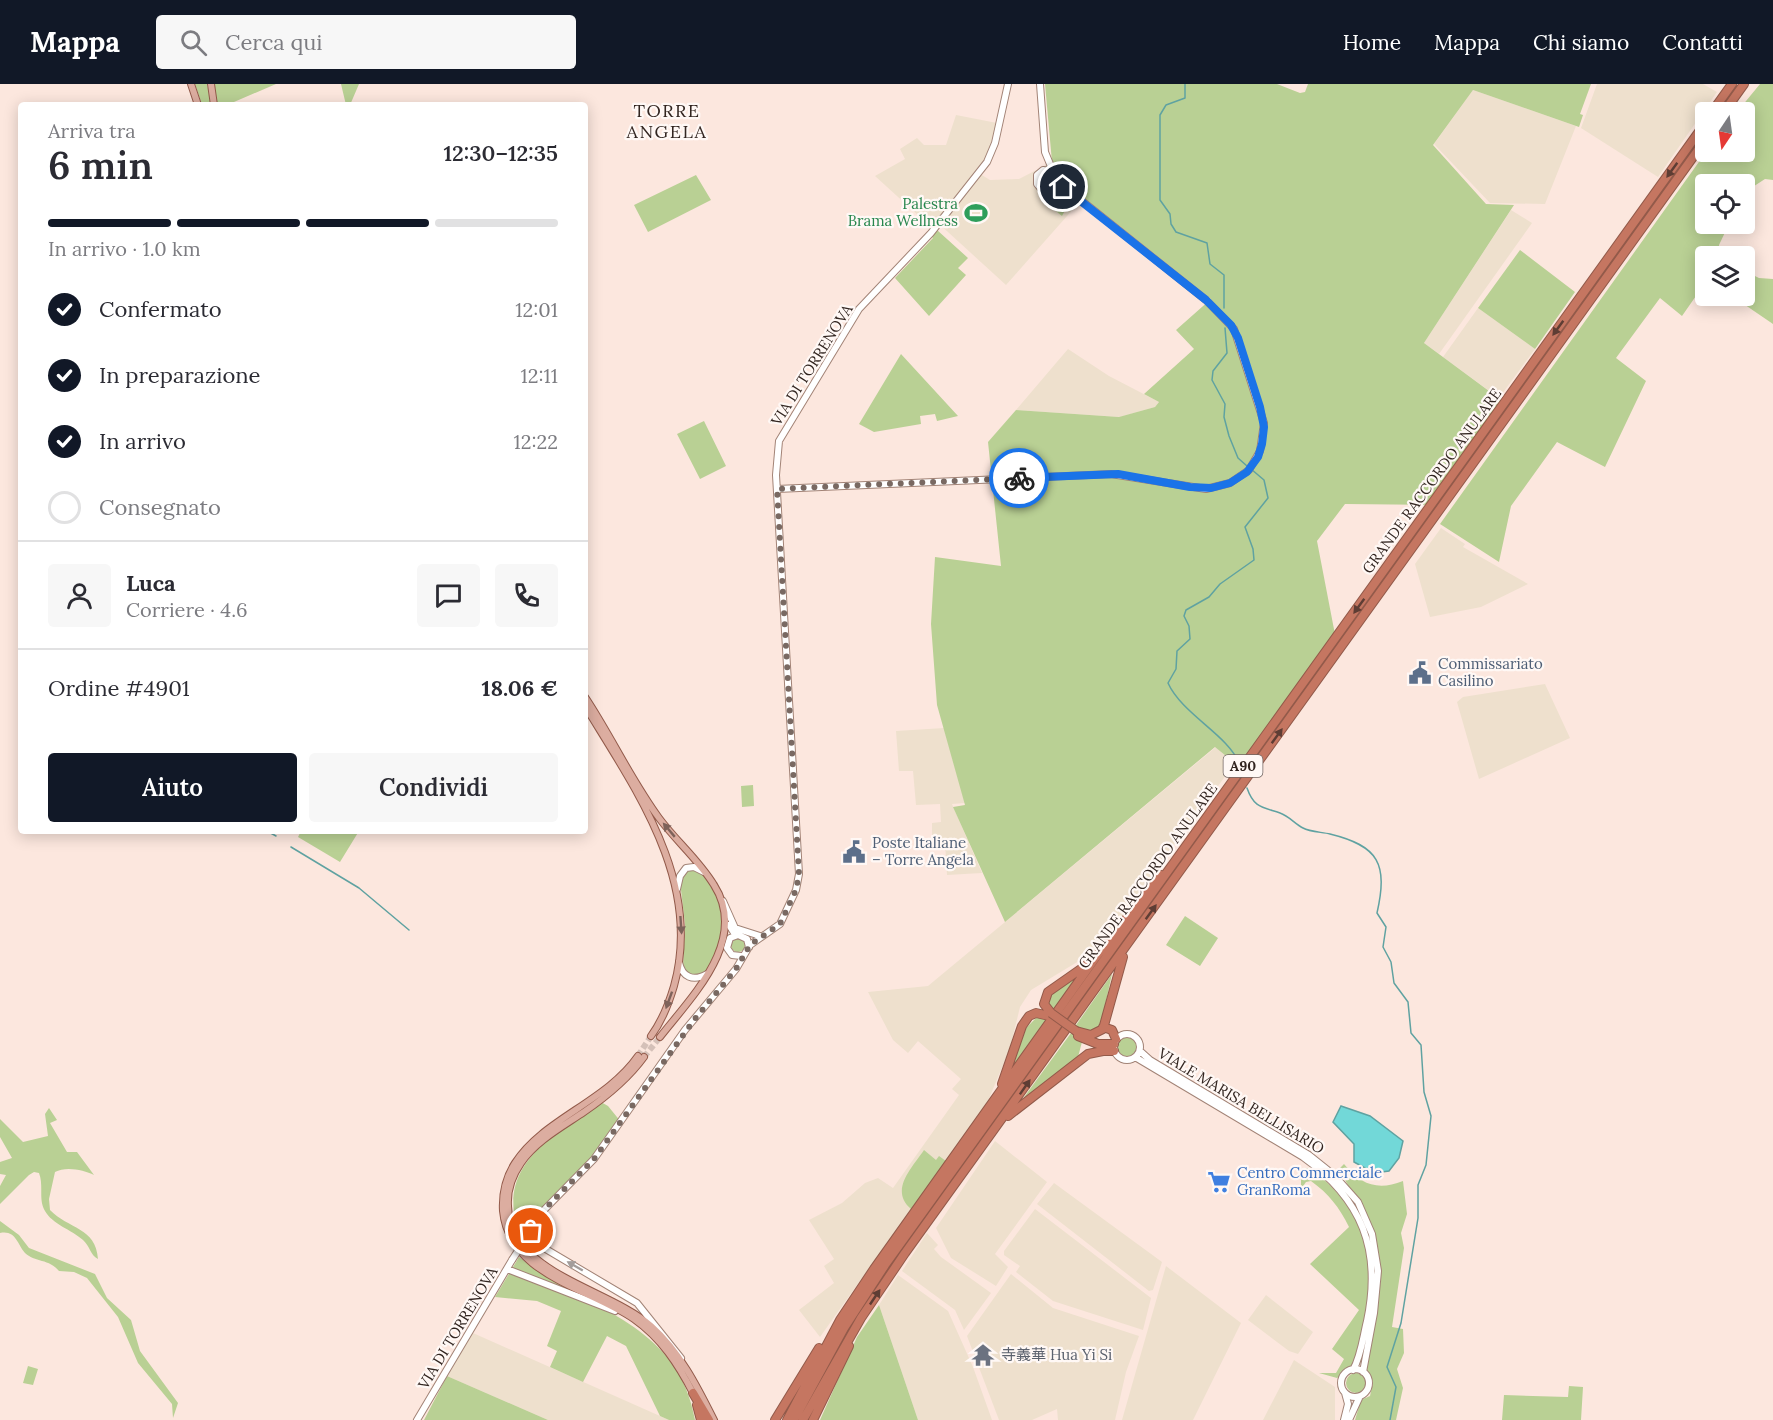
<!DOCTYPE html>
<html lang="it">
<meta charset="utf-8">
<style>
:root{--surface:#fff;--page:#f7f7f7;--text:#2b2b33;--muted:#7c7c81;--line:#e1e1e2;--accent:#111827}
body{margin:0;font-family:Lora,"Noto Sans SC",serif;background:var(--page);color:var(--text);height:100vh;display:flex;flex-direction:column;font-size:22px;white-space:nowrap}
*{box-sizing:border-box;margin:0}
p{font-size:20px;color:var(--muted)}
.icon{flex:none;width:33px;height:33px;fill:none;stroke:currentColor;stroke-width:2;stroke-linecap:round;stroke-linejoin:round}
.map{position:relative;flex:1;overflow:hidden}
.panel{position:absolute;left:18px;top:18px;width:570px;height:732px;display:flex;flex-direction:column;background:var(--surface);border-radius:6px;box-shadow:0 3px 15px #0003}
.panel>*{flex:none}
.needle{width:39px;rotate:193deg}
.controls{position:absolute;left:1695px;top:18px;display:grid;gap:12px}
.controls a{display:grid;place-items:center;width:60px;height:60px;border-radius:6px;background:var(--surface);box-shadow:0 3px 15px #0003;font-size:30px}
.pin{position:absolute;display:grid;place-items:center;width:51px;height:51px;color:#fff;margin:-26px;border:3px solid #fff;border-radius:50%;box-shadow:0 2px 6px #0007}
.courier{position:absolute;display:grid;place-items:center;width:60px;height:60px;margin:-30px;border:4px solid #1a73e8;border-radius:50%;background:#fff;color:#222;box-shadow:0 2px 8px #0007}
.headline em{font-style:normal;font-weight:600}
.headline div{display:flex;flex-direction:column-reverse}
.headline{display:flex;align-items:center;justify-content:space-between;height:102px;padding:0 30px}
h1{font-size:39px;font-weight:600;line-height:45px}
.bar{display:grid;grid-template-columns:repeat(4,1fr);gap:9px 6px;align-content:center;height:72px;padding:0 30px}
.bar i{height:8px;border-radius:4px;background:var(--line)}
.bar .on{background:var(--accent)}
.bar p{grid-column:span 4}
.line{display:flex;align-items:center;gap:15px;padding:0 30px;border-top:2px solid var(--line)}
.line div{flex:1}
.round{display:grid;place-items:center;flex:none;width:63px;height:63px;border-radius:6px;background:var(--page)}
ol{padding:0 30px;list-style:none}
li{display:flex;align-items:center;gap:18px;height:66px}
li p{margin-inline-start:auto}
li .icon{padding:6px;border-radius:50%;background:var(--accent);color:#fff;stroke-width:4}
li:last-child{color:var(--muted)}
li i{width:33px;height:33px;border:3px solid var(--line);border-radius:50%}
.button{display:flex;gap:12px;margin-top:auto;padding:12px 30px}
.button a{flex:1;height:69px;border-radius:6px;background:var(--accent);color:#fff;font-size:24px;font-weight:600;line-height:69px;text-align:center}
.button a+a{background:var(--page);color:var(--text)}
header{display:flex;align-items:center;gap:36px;box-sizing:border-box;height:84px;padding:0 30px;background:var(--accent);color:#fff}
header strong{font-size:28px}
nav{display:flex;gap:33px;margin-inline-start:auto;font-size:21px}
.search{width:420px;height:54px;background:var(--page);display:flex;align-items:center;gap:15px;box-sizing:border-box;padding:0 21px;border-radius:6px;color:var(--muted);font-size:22px}
.map>svg:first-child{display:block}
.industrial{fill:#eee0cd}
.green{fill:#b9d094}
.water{fill:#72d8d8;stroke:#5fa2a1;stroke-width:1.5}
.lines{fill:none;stroke-linecap:round;stroke-linejoin:round}
.stream{stroke:#5fa2a1;stroke-width:1.5}
.primary-tunnel{stroke:#d4c0b8;stroke-width:6;stroke-dasharray:6 3;stroke-linecap:butt}
.secondary-casing{stroke:#a28376;stroke-width:8}
.primary-casing{stroke:#925a4a;stroke-width:8}
.highway-casing{stroke:#925a4a;stroke-width:10}
.secondary{stroke:#fff;stroke-width:6}
.primary{stroke:#dcada0;stroke-width:6}
.highway{stroke:#c57661;stroke-width:8}
.secondary-bridge-casing{stroke:#a28376;stroke-width:8;stroke-linecap:butt}
.highway-bridge-casing{stroke:#925a4a;stroke-width:10;stroke-linecap:butt}
.secondary-bridge{stroke:#fff;stroke-width:6}
.highway-bridge{stroke:#c57661;stroke-width:8}
.oneway{fill:#5e3d34}
.oneway2{fill:#7e625a}
.oneway3{fill:#a39d9b}
.done{stroke:#796962;stroke-width:6;stroke-dasharray:0 10.8}
.route{stroke:#1a73e8;stroke-width:8}
.labels{text-anchor:middle;stroke-width:4.5;stroke-linejoin:round;paint-order:stroke}
.shield{fill:#fff8f5;stroke:#706460;stroke-width:1.5}
.shield-label{font-size:14px;font-weight:bold;fill:#322520}
.leisure-label{font-size:15px;fill:#27864d;stroke:#fff8f5;text-anchor:end}
.street-label{font-size:15px;fill:#322520;stroke:#fff8f5}
.service-label{font-size:15px;fill:#4e5e75;stroke:#fff8f5;text-anchor:start}
.shop-label{font-size:15px;fill:#366cbe;stroke:#fff8f5;text-anchor:start}
.worship-label{font-size:15px;fill:#5b616d;stroke:#fff8f5;text-anchor:start}
.quarter-label{font-size:18px;letter-spacing:1.5px;fill:#322520;stroke:#fff8f5}
</style>
<header>
<strong>Mappa</strong>
<div class="search"><svg class="icon" aria-label="search" viewBox="0 0 24 24"><circle cx="10" cy="10" r="6"/><path d="M15 15l6 6"/></svg>Cerca qui</div>
<nav><a>Home</a><a>Mappa</a><a>Chi siamo</a><a>Contatti</a></nav>
</header>
<div class="map">
<svg width="1773" height="1336" viewBox="0 0 1773 1336">
<rect width="100%" height="100%" fill="#fce7de"/>
<path class="industrial" d="M1597 0H1703L1717 8 1658 93 1581 44Z
M1473 6 1576 42 1545 120 1490 119 1434 60Z
M956 31 997 39 988 73 977 88 990 96 1019 95 1052 78 1083 114 1006 201 937 138 931 143 875 92 905 75 900 65 917 54 924 61H946Z
M1511 126 1532 139 1439 270 1424 259Z
M1478 224 1535 265 1499 314 1443 273Z
M1068 265 1109 292 1159 318 1155 323 1120 333 1016 326Z
M1441 444 1465 460 1463 463 1528 500 1481 523 1430 533 1415 480Z
M1545 600 1570 654 1479 695 1457 618 1463 613Z
M944 644 965 719 952 720 982 789 947 791 945 757H932V739L941 738 940 720 916 721 913 687H899L896 647Z
M1216 663 1235 679 1097 866 1031 906 1020 923 1010 964 988 1017 820 1253 799 1226 834 1199 824 1182 834 1175 809 1136 842 1119 865 1099 878 1094 893 1104 959 1011 952 1005 961 995 918 957 908 969 893 956 868 908 928 902Z
M995 1057 1047 1098 995 1170 1008 1183 996 1202 951 1174 936 1144Z
M1054 1099 1162 1178 1153 1206 1149 1207 1037 1120Z
M1035 1125 1151 1214 1143 1246 1053 1217 1016 1188 1020 1182 1004 1171V1167Z
M927 1149 938 1161 934 1165 941 1173 991 1209 964 1246 955 1226 902 1187Z
M1166 1182 1241 1239 1193 1336H1122Z
M1011 1190 1053 1224 1139 1252 1126 1288 1115 1336H1058L1057 1325 1032 1336H999L967 1252Z
M898 1191 948 1227 973 1283 992 1336H918L879 1221Z
M1266 1211 1313 1248 1298 1270 1289 1267 1248 1236Z
M473 1249 669 1336H548L447 1292Z
M1294 1276 1335 1303V1336H1263Z"/>
<path class="green" d="M195 0H207L212 21H202Z
M214 0H276L227 21H217Z
M341 0H359L350 21H346Z
M1045 0H1277L1300 9 1305 8 1308 0H1591L1580 30 1583 31 1579 43 1473 6 1433 61 1486 120 1514 121 1424 259 1512 324 1442 421 1345 420 1317 457 1338 566 1252 693 1215 663 1005 838 953 723 965 721 937 621 931 540 935 473 1001 482 988 358 1016 326 1119 333 1155 323 1159 318 1144 310 1194 265 1176 246 1211 215 1063 97 1052 78Z
M1760 0H1773V96L1765 95 1745 108 1744 100H1706V140H1729L1719 161 1720 172H1706L1705 199 1682 232 1660 214 1616 274 1646 297 1605 383 1557 358 1511 422 1499 478 1440 440 1706 68H1744V28H1737Z
M1039 96a7 7 0 1 1 14 0a7 7 0 1 1-14 0Z
M696 91 711 116 648 148 634 121Z
M1057 112 1069 119 1062 132 1046 119 1050 113Z
M937 146 968 174 958 184 966 191 929 232 895 194 933 154 931 152Z
M1520 166 1575 208 1535 265 1478 224Z
M1745 187 1759 194 1773 195V240L1732 212H1744Z
M901 270 958 332 937 337 935 330 920 332 921 340 874 348 859 340Z
M704 337 726 382 700 395 677 350Z
M753 701 754 722 742 723 741 702Z
M301 747H359L340 778 298 753Z
M689 785C731 794 730 867 702 891H688L683 883 685 840 680 798 683 789Z
M1185 832 1218 854 1200 882 1166 861Z
M731 861a7 7 0 1 1 14 0a7 7 0 1 1-14 0Z
M1082 888 1053 926 1048 919 1050 911Z
M1112 890 1100 944 1092 949 1074 944Z
M1038 932 1048 934 1012 985 1026 944Z
M1071 949 1082 958 1078 973 1022 1016Z
M1117 963a10 10 0 1 1 20 0a10 10 0 1 1-20 0Z
M601 1018 608 1022 621 1038 597 1072 520 1150C493 1082 554 1051 601 1018Z
M49 1024 57 1036 50 1039 67 1068H77L94 1091C84 1086 66 1082 55 1088L49 1115 50 1126C68 1145 96 1143 98 1175 90 1171 90 1162 83 1156 72 1146 52 1140 45 1127 38 1115 44 1102 39 1089L34 1088 29 1091 0 1120V1102L6 1091 0 1090V1078L12 1074 0 1053V1035L23 1058 48 1052 45 1030Z
M924 1066 936 1076 939 1072 946 1077 911 1125C889 1106 912 1084 924 1066Z
M1344 1080C1361 1101 1378 1107 1403 1097L1407 1130 1401 1149 1404 1164 1392 1243 1403 1245 1404 1269 1397 1285 1403 1304 1396 1336H1355L1361 1316 1370 1312 1373 1298 1365 1287 1381 1196 1375 1150 1339 1085Z
M1304 1084H1311C1334 1104 1354 1123 1364 1152 1374 1184 1368 1250 1354 1279 1352 1285 1342 1291 1337 1294L1319 1289H1336L1344 1275 1332 1265 1359 1226 1310 1180 1349 1143C1339 1123 1329 1110 1311 1097L1306 1098 1301 1105V1089Z
M0 1137 19 1151 29 1164 95 1190 107 1214 131 1236 140 1267 178 1319 173 1334 172 1320 138 1279 118 1233 87 1194 74 1188 59 1187C50 1175 34 1178 25 1169 17 1160 16 1146 0 1149Z
M519 1173C586 1227 678 1237 695 1336H669L660 1332 626 1262 607 1252 583 1298 550 1283 557 1267 547 1262 561 1227 537 1217 495 1213Z
M879 1221 918 1336H820L857 1253Z
M28 1282 38 1285 33 1301 23 1299Z
M1346 1299a10 10 0 1 1 20 0a10 10 0 1 1-20 0Z
M447 1292 548 1336H424Z
M1569 1302 1583 1303 1581 1336H1502L1504 1311 1568 1313Z"/>
<path class="water" d="M1341 1022 1370 1032 1403 1057 1399 1074 1389 1087 1374 1089 1354 1078V1060L1333 1038Z"/>
<g class="lines">
<path class="stream" d="M1185 0V14L1166 21 1160 31V116L1170 130 1171 140 1176 148 1207 159 1210 180 1224 191V224
M1225 244 1227 269 1213 287 1212 296 1225 320 1224 333 1229 352 1238 374 1247 382
M1239 679C1228 651 1182 630 1168 599L1176 585 1177 567 1190 555 1189 542 1184 532 1186 526 1209 513 1220 500 1254 476 1253 465 1245 443 1268 414 1264 396 1251 385
M1247 704C1254 724 1262 723 1280 729 1289 732 1295 740 1303 744 1310 748 1322 748 1330 750 1379 762 1388 780 1377 829L1386 843 1383 863 1391 878 1394 899 1408 918 1411 949 1421 961 1424 1008 1431 1032 1426 1081 1418 1101V1134L1401 1239 1387 1283 1396 1303 1390 1336
M267 747 276 752
M291 763 359 804 409 846"/>
<path class="primary-tunnel" d="M638 972 651 952
M644 973 660 953"/>
<g class="secondary-casing">
<path id="secondary" d="M1040 0 1045 68 1057 97 1053 104 1042 106 1037 100V91L1043 86 1051 87
M777 405 1111 390 1206 405 1230 399 1249 386 1260 367 1264 339 1234 245 1206 216 1057 97
M677 805 680 792 686 784 694 783 704 788
M723 817 735 844 760 852
M729 841 734 849 747 855 749 863
M738 851 730 854 727 864 732 871 741 872
M679 878C682 893 693 898 707 890
M1114 963a13 13 0 1 1 26 0a13 13 0 1 1-26 0Z
M1140 967 1150 976 1309 1071 1334 1091 1358 1118 1372 1150 1378 1187 1374 1229 1363 1288
M1135 973 1303 1073C1362 1115 1382 1166 1367 1237 1363 1253 1361 1272 1353 1286
M531 1145 533 1154 539 1161 637 1219 681 1274
M525 1156 543 1127 594 1075 685 946 736 885 750 861 780 840 796 806 799 790 776 391 779 357 859 225 931 149 987 78 995 59 1008 0
M507 1185 615 1227
M1341 1299a14 14 0 1 1 28 0a14 14 0 1 1-28 0Z
M417 1336 512 1176
M1344 1336 1348 1320 1345 1309
M1349 1336 1360 1312"/>
</g>
<g class="primary-casing">
<path id="primary" d="M191 0 198 21
M211 0 214 21
M585 613C611 652 631 696 659 734 676 757 699 776 714 801 749 856 693 911 660 953
M585 622C636 706 703 798 674 902 669 919 662 937 651 952
M638 972C606 1018 543 1035 515 1079 506 1093 502 1110 503 1127 509 1192 590 1204 634 1235 661 1254 678 1280 693 1309
M644 973C628 995 606 1013 584 1028 562 1043 536 1057 521 1079 512 1092 507 1107 508 1122 510 1190 608 1204 651 1242 680 1268 697 1302 714 1336"/>
</g>
<g class="highway-casing">
<path id="highway" d="M1712 28 1732 0
M1724 28 1744 0
M1051 929 1044 920 1048 908 1088 880
M1103 943 1112 946 1116 955
M1076 947 1091 951 1103 945 1123 873
M1078 952 1098 960H1114
M1002 1000 1022 942 1029 932 1036 929 1049 932
M1008 1032 1088 970 1103 967H1114
M693 1309 709 1336
M697 1321 701 1336
M775 1336 819 1264
M787 1336 840 1236 874 1185 1096 873 1161 791
M794 1336 844 1244 885 1181 1706 38
M803 1336 861 1234 905 1169 1706 55
M813 1336 849 1262"/>
</g>
<use href="#secondary" class="secondary"/>
<use href="#primary" class="primary"/>
<use href="#highway" class="highway"/>
<g class="secondary-bridge-casing">
<path id="secondary-bridge" d="M512 1176 525 1156"/>
</g>
<g class="highway-bridge-casing">
<path id="highway-bridge" d="M1051 929 1076 947"/>
</g>
<use href="#secondary-bridge" class="secondary-bridge"/>
<use href="#highway-bridge" class="highway-bridge"/>
</g>
<defs><path id="oneway-solid" d="M-6-.8H1V-3.2L6.5 0L1 3.2V.8H-6Z" transform="scale(1.5)"/></defs>
<g class="oneway">
<use href="#oneway-solid" transform="translate(1672 86) rotate(126)"/>
<use href="#oneway-solid" transform="translate(1558 244) rotate(126)"/>
<use href="#oneway-solid" transform="translate(1359 522) rotate(126)"/>
<use href="#oneway-solid" transform="translate(1277 652) rotate(-54)"/>
<use href="#oneway-solid" transform="translate(1151 828) rotate(-54)"/>
<use href="#oneway-solid" transform="translate(1025 1003) rotate(-55)"/>
<use href="#oneway-solid" transform="translate(875 1213) rotate(-56)"/>
</g>
<g class="oneway2">
<use href="#oneway-solid" transform="translate(669 746) rotate(-130)"/>
<use href="#oneway-solid" transform="translate(681 841) rotate(86)"/>
<use href="#oneway-solid" transform="translate(669 916) rotate(110)"/>
</g>
<use class="oneway3" href="#oneway-solid" transform="translate(575 1182) rotate(-150)"/>
<g class="lines">
<path class="done" d="M531 1147 543 1127 594 1075 694 936 736 885 750 861 780 840 796 806 799 790 777 405 1019 394"/>
<path class="route" d="M1019 394 1118 390 1190 403 1211 404 1230 399 1247 388 1258 373 1262 360 1264 343 1260 323 1238 254 1231 241 1206 216 1063 103"/>
</g>
<defs>
<g id="stadium-bare" transform="scale(1.8)"><path d="M0-5a6.5 5 0 1 0 0 10a6.5 5 0 1 0 0-10ZM-3.5-1.8h7v3.6h-7Z" fill="#2e9e5b" stroke="#fff8f5" stroke-width="2.5" paint-order="stroke"/></g>
<g id="civic-bare" transform="scale(1.8)"><path d="M-.6-6.5H3V-4.5H.6V-3L4-1V1h2V6H-6V1h2V-1L-.6-3ZM-1.2 2.5V6h2.4V2.5Z" fill="#5c6f8a" stroke="#fff8f5" stroke-width="2.5" paint-order="stroke"/></g>
<g id="supermarket-bare" transform="scale(1.8)"><path d="M-6-5.5h2.5l.6 2H6L4.5 2H-2.5L-4.4-4H-6ZM-1.5 3.2a1.3 1.3 0 1 0 .1 0ZM3 3.2a1.3 1.3 0 1 0 .1 0Z" fill="#3f7fe0" stroke="#fff8f5" stroke-width="2.5" paint-order="stroke"/></g>
<g id="temple-bare" transform="scale(1.8)"><path d="M0-6L5-2H3V0L6.5 2.5H4V6H1.5V3h-3V6H-4V2.5H-6.5L-3 0V-2H-5Z" fill="#6b7280" stroke="#fff8f5" stroke-width="2.5" paint-order="stroke"/></g>
</defs>
<g fill-rule="evenodd">
<use href="#stadium-bare" x="976" y="129"/>
<use href="#civic-bare" x="1420" y="589"/>
<use href="#civic-bare" x="854" y="768"/>
<use href="#supermarket-bare" x="1219" y="1098"/>
<use href="#temple-bare" x="983" y="1271"/>
</g>
<g class="labels">
<rect class="shield" x="1223.5" y="671" width="39" height="22" rx="4.5"/>
<g class="shield-label">
<text x="1243" y="687">A90</text>
</g>
<g class="leisure-label">
<text x="958" y="125">Palestra<tspan x="958" dy="17">Brama Wellness</tspan></text>
</g>
<g class="street-label">
<text transform="translate(812 281) rotate(-58)" y="5">VIA DI TORRENOVA</text>
<text transform="translate(1432 397) rotate(-54)" y="5">GRANDE RACCORDO ANULARE</text>
<text transform="translate(1148 792) rotate(-54)" y="5">GRANDE RACCORDO ANULARE</text>
<text transform="translate(1241 1017) rotate(31)" y="5">VIALE MARISA BELLISARIO</text>
<text transform="translate(458 1244) rotate(-59)" y="5">VIA DI TORRENOVA</text>
</g>
<g class="service-label">
<text x="1438" y="585">Commissariato<tspan x="1438" dy="17">Casilino</tspan></text>
<text x="872" y="764">Poste Italiane<tspan x="872" dy="17">– Torre Angela</tspan></text>
</g>
<g class="shop-label">
<text x="1237" y="1094">Centro Commerciale<tspan x="1237" dy="17">GranRoma</tspan></text>
</g>
<g class="worship-label">
<text x="1001" y="1276">寺義華 Hua Yi Si</text>
</g>
<g class="quarter-label">
<text x="667" y="33">TORRE<tspan x="667" dy="21">ANGELA</tspan></text>
</g>
</g>
</svg>
<div class="controls">
<a><svg class="needle" viewBox="-14 -14 28 28"><path d="M0-13l5 13h-10z" fill="#e53935"/><path d="M0 13l5-13h-10z" fill="#7c7c81"/></svg></a>
<a><svg class="icon" aria-label="locate" viewBox="0 0 24 24"><circle cx="12" cy="12" r="6"/><path d="M12 2v4M12 18v4M2 12h4M18 12h4"/></svg></a>
<a><svg class="icon" aria-label="layers" viewBox="0 0 24 24"><path d="M12 4l9 5-9 5-9-5zM3 14l9 5 9-5"/></svg></a>
</div>
<div class="pin" style="left:531px;top:1147px;background:#ea580c"><svg class="icon" aria-label="bag" viewBox="0 0 24 24"><path d="M5 8h14l-1 12H6zM9 8a3 3 0 0 1 6 0"/></svg></div>
<div class="pin" style="left:1063px;top:103px;background:#1f2937"><svg class="icon" aria-label="home" viewBox="0 0 24 24"><path d="M3 11l9-7 9 7M6 9v11h12V9"/></svg></div>
<div class="courier" style="left:1019px;top:394px"><svg class="icon" aria-label="bike" viewBox="0 0 24 24"><circle cx="6" cy="16" r="4"/><circle cx="18" cy="16" r="4"/><path d="M6 16l4-8h5l3 8M10 8l3 8H6M13 5h3"/></svg></div>
<section class="panel">
<div class="headline"><div><h1>6 min</h1><p>Arriva tra</p></div><em>12:30–12:35</em></div>
<div class="bar"><i class="on"></i><i class="on"></i><i class="on"></i><i></i><p>In arrivo · 1.0 km</p></div>
<ol>
<li><svg class="icon" aria-label="check" viewBox="0 0 24 24"><path d="M5 12l5 5 9-10"/></svg>Confermato<p>12:01</p></li>
<li><svg class="icon" aria-label="check" viewBox="0 0 24 24"><path d="M5 12l5 5 9-10"/></svg>In preparazione<p>12:11</p></li>
<li><svg class="icon" aria-label="check" viewBox="0 0 24 24"><path d="M5 12l5 5 9-10"/></svg>In arrivo<p>12:22</p></li>
<li><i></i>Consegnato</li>
</ol>
<div class="line" style="height:108px"><a class="round"><svg class="icon" aria-label="person" viewBox="0 0 24 24"><circle cx="12" cy="8" r="4"/><path d="M4 21q1-7 8-7t8 7"/></svg></a><div><b>Luca</b><p>Corriere · 4.6</p></div><a class="round"><svg class="icon" aria-label="chat" viewBox="0 0 24 24"><path d="M4 5h16v11H9l-5 4z"/></svg></a><a class="round"><svg class="icon" aria-label="phone" viewBox="0 0 24 24"><path d="M5 4h4l2 5-3 2q2 4 5 5l2-3 5 2v4C11 20 4 13 5 4z"/></svg></a></div>
<div class="line" style="height:78px"><div>Ordine #4901</div><b>18.06 €</b></div>
<div class="button"><a>Aiuto</a><a>Condividi</a></div>
</section>
</div>
